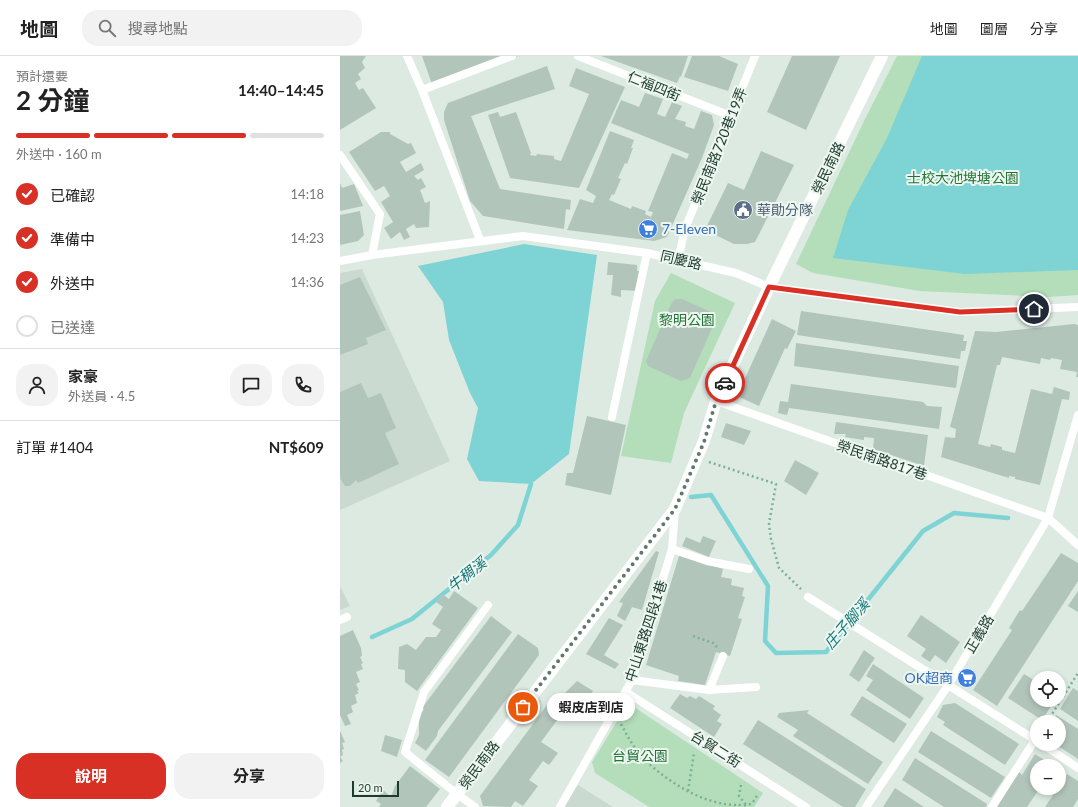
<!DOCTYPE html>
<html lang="zh-TW">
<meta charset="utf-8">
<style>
:root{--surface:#fff;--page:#f2f2f2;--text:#222;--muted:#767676;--line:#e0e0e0;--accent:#d93025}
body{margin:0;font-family:Lato,"Noto Sans TC",sans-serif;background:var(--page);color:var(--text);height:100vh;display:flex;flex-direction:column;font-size:15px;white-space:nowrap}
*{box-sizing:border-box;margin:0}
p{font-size:13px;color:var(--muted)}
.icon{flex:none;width:22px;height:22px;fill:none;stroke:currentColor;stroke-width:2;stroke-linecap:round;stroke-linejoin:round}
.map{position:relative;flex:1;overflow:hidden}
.details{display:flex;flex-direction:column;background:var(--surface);width:340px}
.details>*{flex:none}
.buttons{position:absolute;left:690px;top:615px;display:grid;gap:8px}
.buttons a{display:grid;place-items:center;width:36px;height:36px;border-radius:50%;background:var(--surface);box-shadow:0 2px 6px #0003;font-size:20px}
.scale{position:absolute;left:12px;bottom:10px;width:47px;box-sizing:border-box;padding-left:4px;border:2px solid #1d3a2f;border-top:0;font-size:11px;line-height:14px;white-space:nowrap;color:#1d3a2f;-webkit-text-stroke:3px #edf7f0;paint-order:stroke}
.pin{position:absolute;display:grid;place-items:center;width:34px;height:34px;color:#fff;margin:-17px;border:2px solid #fff;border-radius:50%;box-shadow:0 1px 4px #0007}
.courier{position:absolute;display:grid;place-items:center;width:40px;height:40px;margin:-20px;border:3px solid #d93025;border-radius:50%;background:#fff;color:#222;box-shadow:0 1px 5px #0007}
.bubble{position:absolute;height:28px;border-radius:14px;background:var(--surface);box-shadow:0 2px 6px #0003;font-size:13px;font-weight:700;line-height:28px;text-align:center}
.overview em{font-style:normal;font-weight:700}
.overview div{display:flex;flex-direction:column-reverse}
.overview{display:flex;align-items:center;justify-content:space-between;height:68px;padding:0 16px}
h1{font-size:26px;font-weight:700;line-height:30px}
.bar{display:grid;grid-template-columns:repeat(4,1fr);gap:6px 4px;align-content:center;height:48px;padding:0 16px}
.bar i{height:5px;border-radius:3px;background:var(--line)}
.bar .current{background:var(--accent)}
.bar p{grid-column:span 4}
.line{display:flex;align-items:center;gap:10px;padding:0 16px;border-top:1px solid var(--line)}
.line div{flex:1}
.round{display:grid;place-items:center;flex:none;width:42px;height:42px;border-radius:16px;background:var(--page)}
ol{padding:0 16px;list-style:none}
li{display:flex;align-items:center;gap:12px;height:44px}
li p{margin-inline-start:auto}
li .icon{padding:4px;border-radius:50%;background:var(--accent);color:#fff;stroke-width:4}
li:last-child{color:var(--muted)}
li i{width:22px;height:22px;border:2px solid var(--line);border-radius:50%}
.primary-button{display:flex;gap:8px;margin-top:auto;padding:8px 16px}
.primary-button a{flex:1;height:46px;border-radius:16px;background:var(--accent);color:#fff;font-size:16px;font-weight:700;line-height:46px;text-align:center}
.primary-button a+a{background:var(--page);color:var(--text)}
header{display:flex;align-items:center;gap:24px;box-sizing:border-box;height:56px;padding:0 20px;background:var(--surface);border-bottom:1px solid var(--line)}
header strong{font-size:19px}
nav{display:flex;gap:22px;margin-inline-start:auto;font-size:14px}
.search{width:280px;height:36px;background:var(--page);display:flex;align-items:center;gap:10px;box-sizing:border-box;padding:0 14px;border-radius:16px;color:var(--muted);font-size:15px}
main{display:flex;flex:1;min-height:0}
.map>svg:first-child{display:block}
.built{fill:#cadad1}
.green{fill:#b3deb9}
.water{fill:#7ed3d5}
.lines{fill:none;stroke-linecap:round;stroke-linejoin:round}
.stream{stroke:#7ed3d5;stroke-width:4.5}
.building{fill:#b2c5bb}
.path{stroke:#7ab198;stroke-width:2.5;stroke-dasharray:2 3;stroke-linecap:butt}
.lane{stroke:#fff;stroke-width:8}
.street{stroke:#fff;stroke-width:12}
.done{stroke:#60786e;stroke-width:4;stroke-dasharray:0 7.2}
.route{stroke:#d93025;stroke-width:5}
.labels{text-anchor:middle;stroke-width:4;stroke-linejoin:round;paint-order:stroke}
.street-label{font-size:14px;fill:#1d3a2f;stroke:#edf7f0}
.park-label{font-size:14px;fill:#247439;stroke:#edf7f0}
.service-label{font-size:14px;fill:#4e5e75;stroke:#edf7f0;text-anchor:start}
.shop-label{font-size:14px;fill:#366cbe;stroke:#edf7f0;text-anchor:start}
.water-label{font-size:15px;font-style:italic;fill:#13767a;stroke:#edf7f0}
</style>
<header>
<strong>地圖</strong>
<div class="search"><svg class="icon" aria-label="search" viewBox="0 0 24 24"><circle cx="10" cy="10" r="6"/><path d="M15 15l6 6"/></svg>搜尋地點</div>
<nav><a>地圖</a><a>圖層</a><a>分享</a></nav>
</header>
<main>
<section class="details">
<div class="overview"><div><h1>2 分鐘</h1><p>預計還要</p></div><em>14:40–14:45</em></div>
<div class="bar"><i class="current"></i><i class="current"></i><i class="current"></i><i></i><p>外送中 · 160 m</p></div>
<ol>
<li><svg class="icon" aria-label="check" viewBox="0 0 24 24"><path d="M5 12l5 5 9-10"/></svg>已確認<p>14:18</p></li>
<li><svg class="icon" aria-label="check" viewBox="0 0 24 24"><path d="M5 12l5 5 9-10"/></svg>準備中<p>14:23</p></li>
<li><svg class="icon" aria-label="check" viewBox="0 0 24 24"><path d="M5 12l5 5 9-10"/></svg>外送中<p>14:36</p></li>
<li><i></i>已送達</li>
</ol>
<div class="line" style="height:72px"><a class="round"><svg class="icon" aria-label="person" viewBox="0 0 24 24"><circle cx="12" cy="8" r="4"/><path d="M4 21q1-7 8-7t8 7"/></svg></a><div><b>家豪</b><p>外送員 · 4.5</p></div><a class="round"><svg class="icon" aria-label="chat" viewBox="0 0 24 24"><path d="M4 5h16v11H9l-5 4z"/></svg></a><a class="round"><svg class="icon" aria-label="phone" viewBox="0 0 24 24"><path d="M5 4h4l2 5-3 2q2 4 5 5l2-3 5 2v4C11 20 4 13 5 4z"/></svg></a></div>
<div class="line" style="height:52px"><div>訂單 #1404</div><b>NT$609</b></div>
<div class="primary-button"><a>說明</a><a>分享</a></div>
</section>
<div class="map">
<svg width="738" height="751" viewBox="0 0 738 751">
<rect width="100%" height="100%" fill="#dceae2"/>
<path class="built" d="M22 213 110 405 0 454V217Z
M0 530 10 550 0 554Z
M238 729 273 751H224Z"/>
<path class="green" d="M557 0H738V239L709 241 580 235 473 217 456 208 524 65Z
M331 217 395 247 344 357 331 407 281 400 315 245Z
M294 651 423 737 414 751H309L255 717 252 706 284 654Z"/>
<path class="water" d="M582 0H738V214L625 218 493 202 508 154 547 82Z
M184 188 257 199 229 398 191 428 139 425 127 403 138 352 130 337 109 284 103 246 78 210Z"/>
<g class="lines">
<path class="stream" d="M351 441 371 439 428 530 425 585 436 597 486 596 583 475 614 457 668 462
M32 581 72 563 151 499 178 469 191 428"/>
</g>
<path class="building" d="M0 0H26L22 6 25 12 18 18 21 23 15 27 19 34 23 32 36 52 0 74Z
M82 0H178L93 31Z
M261 0H348L341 21 340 20 337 27Z
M352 0H379L398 8 388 35 344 21Z
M452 0H500L466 74 427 56Z
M207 10 215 33 131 60 160 133 231 144 230 154 226 153 224 173 143 160 130 145 104 64V56L108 47Z
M236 12 285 31 239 132 170 122 148 59 158 56 160 61 176 56 191 97 190 99 196 100 197 98 214 100V103L221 105 249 38 229 30Z
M305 37 323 43 317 58 325 61 332 46 342 50 335 63 346 66 345 70 354 73 361 55 372 59 374 69 362 102 327 181 314 185 227 174 240 143 253 147 256 140 246 134 270 75 294 84 291 92H293L287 108 285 107 278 122 281 123 274 139 272 138 269 144 291 153 292 150 306 155 305 158 311 161 313 156 308 155 332 97 347 103 349 98 271 67 281 44 299 51Z
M41 76H50V78L68 88 71 87 76 97 60 106 66 116 81 107 84 114 74 120 78 124 81 122 86 131 80 134 85 147 90 145 89 171 76 172 74 168 66 173 70 181 64 184 60 176 51 183 44 172 53 166 41 146 50 140 44 130 35 135 9 96Z
M421 95 454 109 415 186 407 188H394L365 174 388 127 404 134Z
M0 127 2 132 14 128 23 150 0 155Z
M20 155 24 179 18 185 0 189V159Z
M268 206 297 209V215H300L298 235 281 234V241L271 239 273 219H267Z
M20 221 46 274 26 282 28 288 0 299V229Z
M335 243H342L371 256 376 263 350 322 341 325 308 310 306 305 331 248Z
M461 255 624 279 623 285H627L625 295H621L620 303 457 279Z
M432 263 456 275 447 293 445 292 419 350 397 340Z
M734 268 738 269V321H736L737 316 720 313 722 304 711 302 710 304 701 302 700 308 662 301 660 309H657L638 388 650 391 651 388 662 391V394L675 397 691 333 712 338 714 331 730 336 729 344 722 343 700 429 675 423V421L669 420V422L601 401 605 381 615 382 616 373 610 371 635 275 656 276Z
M456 287 619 310 616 332 454 310Z
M21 327 28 342 41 337 56 372 45 377 59 408 18 427 16 424 10 430H5L0 422V336Z
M451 328 583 346 587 350 602 351 599 373 449 352 447 359 438 357 440 345 448 346Z
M247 360 286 369 271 439 225 429 227 417H233Z
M496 366 588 379 584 410 533 393 534 382 524 381V384L505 381 506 378H494Z
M386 367 411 375 404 389 381 381Z
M455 404 479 417 466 439 444 425Z
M363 480 376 485 369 501 342 490 346 481 360 487Z
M316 495 319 496 302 554 292 551 285 565 277 560 283 547 279 546Z
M721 497 738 507V525L657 650 633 634 672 574 669 572 680 554 682 555Z
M339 500 383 513 381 521 392 523 391 529 404 532 402 540 405 541 398 562 402 563 390 600 376 596 365 629 338 625 339 620 306 609Z
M114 535 138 552 77 635 65 626V614L58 613 59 591 67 588 76 594 86 581H96L101 574 92 568 103 551 96 546 102 538 109 543Z
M738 535V556L728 550Z
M581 559 620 586 606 607 595 599 590 606 581 600 586 593 567 580Z
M151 560 172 576 98 675 97 680 86 695 75 687 79 679V661L84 653 82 652Z
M269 562 283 569 264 599 279 608 275 613 246 598Z
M13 574 21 592 22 600 20 601 23 607 21 608 23 613 16 616 20 626 16 628 19 634 17 635 19 637 15 639 17 647 11 650 13 656 7 659 11 668 5 670 0 659V580Z
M178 578 198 592 199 599 109 721 85 704Z
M524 594 535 602 519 626 509 619Z
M533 608 584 642 570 663 526 634 533 624 526 620Z
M684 618 697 626V644H715L702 664 668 642Z
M237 625 253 635 237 659 226 652 201 686 218 697 209 709 203 705 189 724 198 730 183 750 175 745 171 751 143 750 140 740 212 642 217 645Z
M733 632 738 635V665L720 653Z
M340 638 347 642 350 640 356 643 359 640 375 650 373 653 381 659 377 665 382 668 374 681 330 652Z
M522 640 567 668 554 687 510 659Z
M615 647 679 688 665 709 603 669 605 666 597 661 603 649Z
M469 654 467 657 543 706 528 728 453 680 458 674 437 661 439 657Z
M716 659 738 673V703L715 688H719V666H712Z
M418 664 526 733 515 751H503L403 688Z
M0 675 5 686 2 687 4 693 2 694 3 699 0 701 3 705 0 707Z
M591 675 665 721 651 742 578 696Z
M45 679 62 684 57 701 41 695Z
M695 698 714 710H697V732H700L687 751H657L679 716 682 719Z
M575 702 647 748 646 751H604L562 724Z
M70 710 100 733 86 751H39L41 748 36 745 43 734 51 741 55 730Z
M727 718 738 725V743L733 751H705Z
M555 732 584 751H543Z"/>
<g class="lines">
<path class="path" d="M369 406 436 428 429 468 431 483 439 512 461 533
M353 580 373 587 377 591
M707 666 738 617
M281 668C288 681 294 693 305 704 328 726 364 749 397 749 401 749 408 750 412 747 414 745 416 742 417 739
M401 729 399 740 406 749
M348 735 354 697"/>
<path class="lane" d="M67 0 82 34 140 184
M238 0 391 60
M82 34 172 0
M0 99 40 158 32 199
M338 204 345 173 415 0
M0 205 32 199 183 180 307 197 396 217 429 231 620 256 738 251
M376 345 708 462 738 489
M272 361 307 197
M332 493 367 505 409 513
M468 541 697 685
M0 564 7 561
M292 624 369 634 416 631
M369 634 383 600
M286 636 466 751
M702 688 738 712
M135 751 117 738 65 696 84 636 148 549
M220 751 292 624 332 493 335 454
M526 751 609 628 708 462 738 359
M652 751 695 684"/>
<path class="street" d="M107 751 335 453 364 385 376 345 429 231 542 0"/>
</g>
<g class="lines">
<path class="done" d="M183 651 335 453 364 386 376 345 385 327"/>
<path class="route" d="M385 327 429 231 620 256 694 253"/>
</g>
<defs>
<g id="civic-disc" transform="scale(1)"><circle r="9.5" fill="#5c6f8a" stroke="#edf7f0"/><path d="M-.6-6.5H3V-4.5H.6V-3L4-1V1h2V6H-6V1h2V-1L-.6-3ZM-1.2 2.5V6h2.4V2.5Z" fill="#fff"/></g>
<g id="supermarket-disc" transform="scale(1)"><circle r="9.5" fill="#3f7fe0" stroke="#edf7f0"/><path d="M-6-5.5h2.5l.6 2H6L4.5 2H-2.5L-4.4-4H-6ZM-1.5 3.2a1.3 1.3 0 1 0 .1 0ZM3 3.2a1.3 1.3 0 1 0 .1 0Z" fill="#fff"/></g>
</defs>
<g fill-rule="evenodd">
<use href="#civic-disc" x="403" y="154"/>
<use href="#supermarket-disc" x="308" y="173"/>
<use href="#supermarket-disc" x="627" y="622"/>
</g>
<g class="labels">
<g class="street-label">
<text transform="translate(314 30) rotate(22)" y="5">仁福四街</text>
<text transform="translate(379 90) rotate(-68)" y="5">榮民南路720巷19弄</text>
<text transform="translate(488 112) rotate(-64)" y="5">榮民南路</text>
<text transform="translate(341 204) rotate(13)" y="5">同慶路</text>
<text transform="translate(542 404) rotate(19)" y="5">榮民南路817巷</text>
<text transform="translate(306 575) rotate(-72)" y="5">中山東路四段1巷</text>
<text transform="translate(639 578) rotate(-59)" y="5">正義路</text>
<text transform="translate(376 693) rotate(32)" y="5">台貿二街</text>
<text transform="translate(139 709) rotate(-53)" y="5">榮民南路</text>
</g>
<g class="park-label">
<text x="623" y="127">士校大池埤塘公園</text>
<text x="347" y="269">黎明公園</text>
<text x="300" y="705">台貿公園</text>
</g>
<g class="service-label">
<text x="417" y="159">華勛分隊</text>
</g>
<g class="shop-label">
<text x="322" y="178">7-Eleven</text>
<text x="613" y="627" text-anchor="end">OK超商</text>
</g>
<g class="water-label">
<text transform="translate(127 519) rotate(-39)" y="5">牛稠溪</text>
<text transform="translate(507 568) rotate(-49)" y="5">庄子腳溪</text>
</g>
</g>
</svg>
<div class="buttons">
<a><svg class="icon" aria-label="locate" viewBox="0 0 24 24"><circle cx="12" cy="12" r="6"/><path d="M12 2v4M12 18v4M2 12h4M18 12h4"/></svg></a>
<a>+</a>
<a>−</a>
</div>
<div class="scale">20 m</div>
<div class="pin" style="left:183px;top:651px;background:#ea580c"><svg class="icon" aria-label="bag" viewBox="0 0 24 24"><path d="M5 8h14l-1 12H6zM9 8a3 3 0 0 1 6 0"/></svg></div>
<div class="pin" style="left:694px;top:253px;background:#1f2937"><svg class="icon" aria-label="home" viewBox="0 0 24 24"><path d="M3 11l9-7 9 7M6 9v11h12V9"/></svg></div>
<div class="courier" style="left:385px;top:327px"><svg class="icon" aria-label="car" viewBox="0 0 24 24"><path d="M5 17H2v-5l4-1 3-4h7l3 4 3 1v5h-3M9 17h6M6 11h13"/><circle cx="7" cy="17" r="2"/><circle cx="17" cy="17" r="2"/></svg></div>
<div class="bubble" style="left:207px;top:637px;width:88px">蝦皮店到店</div>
</div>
</main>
